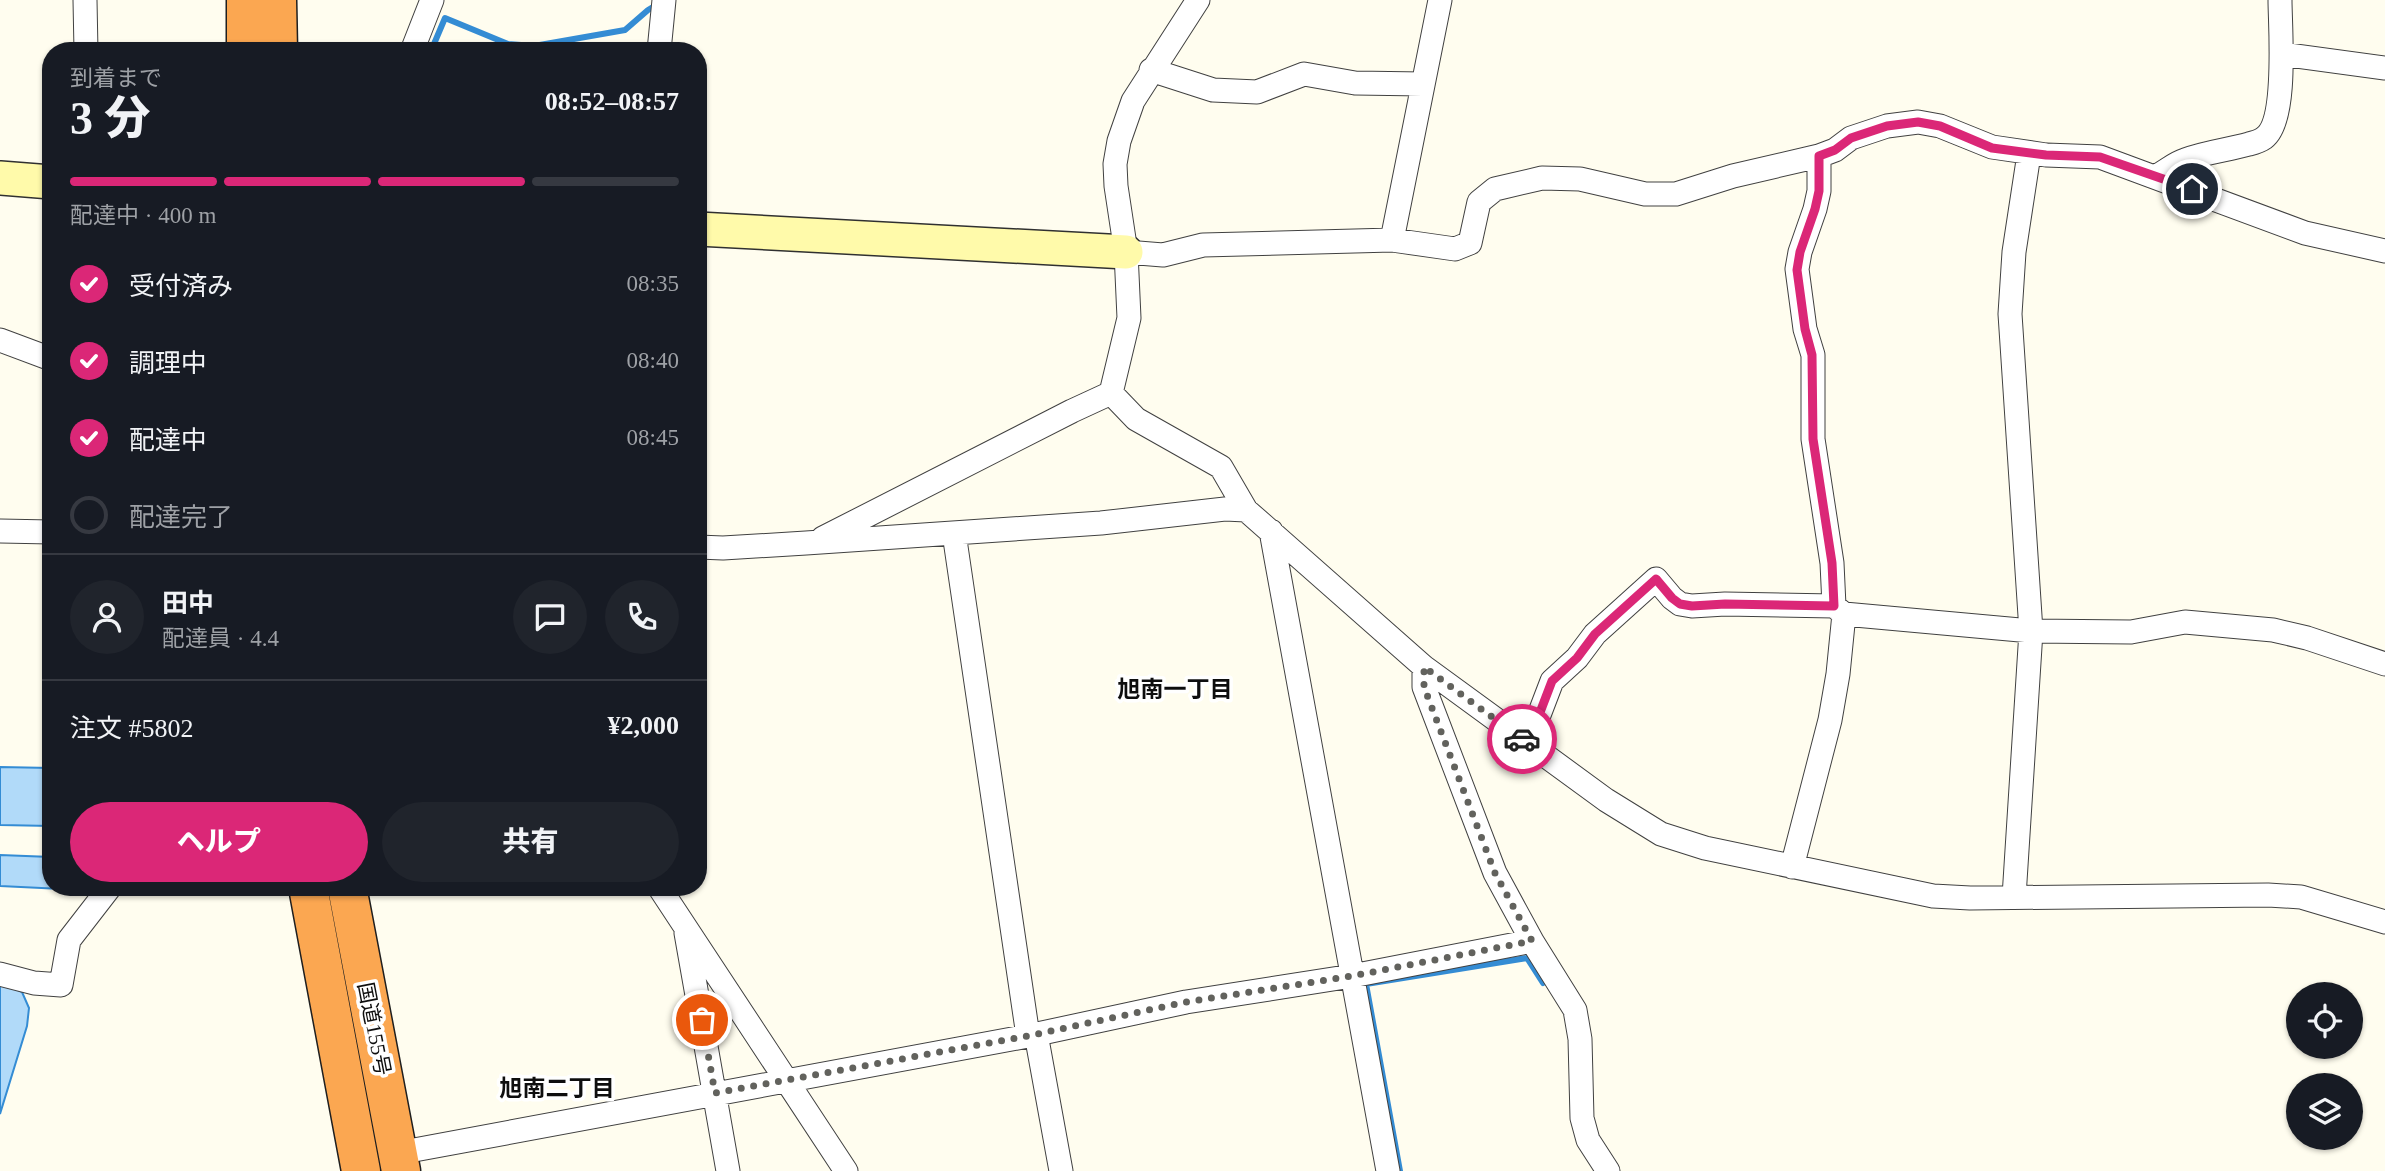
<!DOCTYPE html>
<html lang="ja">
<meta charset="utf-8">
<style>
:root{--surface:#171b24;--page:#20242c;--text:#f1f3f6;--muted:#9ea1a6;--line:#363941;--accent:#db2777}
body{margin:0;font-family:"Times New Roman","Noto Sans JP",serif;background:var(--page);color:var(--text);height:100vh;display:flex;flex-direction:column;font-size:26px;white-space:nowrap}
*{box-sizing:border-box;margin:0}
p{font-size:23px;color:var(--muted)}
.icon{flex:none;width:38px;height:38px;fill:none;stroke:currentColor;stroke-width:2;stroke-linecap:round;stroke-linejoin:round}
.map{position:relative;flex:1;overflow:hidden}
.side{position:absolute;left:42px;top:42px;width:665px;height:854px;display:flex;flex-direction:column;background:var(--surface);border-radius:28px;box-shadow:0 2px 5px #0004}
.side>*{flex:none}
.tools{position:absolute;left:2286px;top:982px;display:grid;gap:14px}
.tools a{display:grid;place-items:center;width:77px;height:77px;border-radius:50%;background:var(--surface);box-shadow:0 2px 5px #0004;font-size:35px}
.pin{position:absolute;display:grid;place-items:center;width:60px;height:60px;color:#fff;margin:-30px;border:4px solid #fff;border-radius:50%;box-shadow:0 2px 7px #0007}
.courier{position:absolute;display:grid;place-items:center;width:70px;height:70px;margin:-35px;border:5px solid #db2777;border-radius:50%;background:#fff;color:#222;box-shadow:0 2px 9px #0007}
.headline em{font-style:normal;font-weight:800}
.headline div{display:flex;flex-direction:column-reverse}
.headline{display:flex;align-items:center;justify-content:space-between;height:119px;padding:0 28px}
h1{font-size:46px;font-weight:800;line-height:52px}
.bar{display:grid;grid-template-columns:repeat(4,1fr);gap:10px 7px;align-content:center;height:84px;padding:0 28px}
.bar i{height:9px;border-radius:5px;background:var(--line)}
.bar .selected{background:var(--accent)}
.bar p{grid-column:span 4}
.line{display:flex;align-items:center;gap:18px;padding:0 28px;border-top:2px solid var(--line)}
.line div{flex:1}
.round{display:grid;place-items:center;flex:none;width:74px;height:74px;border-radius:37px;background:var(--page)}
ol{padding:0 28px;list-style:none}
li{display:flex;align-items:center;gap:21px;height:77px}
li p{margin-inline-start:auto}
li .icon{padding:7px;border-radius:50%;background:var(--accent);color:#fff;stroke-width:4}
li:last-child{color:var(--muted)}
li i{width:38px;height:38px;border:4px solid var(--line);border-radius:50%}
.action{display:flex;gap:14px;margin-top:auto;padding:14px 28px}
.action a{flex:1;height:80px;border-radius:42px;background:var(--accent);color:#fff;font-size:28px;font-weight:800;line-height:80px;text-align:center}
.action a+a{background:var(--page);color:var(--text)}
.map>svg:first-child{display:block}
.water{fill:#b1daf9;stroke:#348cd4;stroke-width:2}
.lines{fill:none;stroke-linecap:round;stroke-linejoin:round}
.stream{stroke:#348cd4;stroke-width:6}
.street-casing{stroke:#414141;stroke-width:25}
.secondary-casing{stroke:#303030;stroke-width:36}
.highway-casing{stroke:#1f1f1f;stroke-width:41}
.street{stroke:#fff;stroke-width:23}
.secondary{stroke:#fffaaa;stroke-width:33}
.highway{stroke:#fba751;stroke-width:38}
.done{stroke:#62625d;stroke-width:7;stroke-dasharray:0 12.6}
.route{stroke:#db2777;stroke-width:9}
.labels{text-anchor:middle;stroke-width:7;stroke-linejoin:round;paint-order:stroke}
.street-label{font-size:21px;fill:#0e0e0e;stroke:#fff}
.neighbourhood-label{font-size:23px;font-weight:bold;fill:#0e0e0e;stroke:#fff}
</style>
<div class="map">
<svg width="2385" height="1171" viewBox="0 0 2385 1171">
<rect width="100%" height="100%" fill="#fffdef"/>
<path class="water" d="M0 767 51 768V826L0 825Z
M0 855 51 857V887L62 889 0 886Z
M0 982 22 992 29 1008 27 1026 0 1114Z"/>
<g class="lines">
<path class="stream" d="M431 51 445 18 508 44 534 46 625 30 648 10 658 4
M361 1065 381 1171
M1400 1171 1366 984 1527 958 1543 983"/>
<g class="street-casing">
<path id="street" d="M85 0 86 51
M412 51 432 0
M659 51 664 0
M2282 54 2385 68
M1151 70 1213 90 1257 92 1304 74 1355 83 1423 84
M1819 156V191L1815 209 1800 252 1797 269 1805 329 1813 355V439L1832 563 1834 606 1844 614 2031 631 2131 632 2185 622 2273 630 2307 638 2385 664
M2157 176C2166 171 2175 163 2185 160 2206 152 2228 150 2249 144 2253 143 2260 141 2264 138 2288 121 2280 28 2280 0
M1392 240 1440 0
M1126 252 1163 255 1203 245 1392 240 1455 249 1470 243 1479 202 1495 189 1542 178 1580 179 1645 194H1676L1733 176 1819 156 1835 150 1851 138 1887 126 1918 122 1940 126 1992 147 2046 155 2100 157 2305 233 2385 251
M0 340 51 359
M1111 393 1136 419 1221 467 1246 510 1424 667 1606 800 1661 834 1705 848 1933 896 1970 898 2268 895 2301 897 2385 922
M1111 393 1129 318 1126 252 1116 186 1115 164 1119 141 1133 101 1198 0
M0 531 51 532
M1271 531 1388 1171
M954 533 1028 1036
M823 538 1072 411 1111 393
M698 547 723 548 806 543 1101 523 1225 509 1246 510
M1424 667V687L1495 873 1532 941 1575 1010 1580 1039 1582 1118 1588 1140 1608 1171
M1522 739 1539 715 1552 681 1577 658 1595 634 1656 579 1672 598 1680 604 1692 606 1725 604 1834 606
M1792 867 1830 720 1838 674 1844 614
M659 887 846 1171
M2014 897 2031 631 2010 314 2014 252 2029 154
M686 933 728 1171
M0 974 34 983 61 985 69 940 110 887
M1036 1034 1061 1171
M398 1153 1028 1036 1186 1002 1352 976 1532 941"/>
</g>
<g class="secondary-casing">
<path id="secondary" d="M0 178 51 182
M698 229 1126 252"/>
</g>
<g class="highway-casing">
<path id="highway" d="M246 0V51
M277 0 278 51
M308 887 361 1171
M347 887 401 1171"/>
</g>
<use href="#street" class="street"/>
<use href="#secondary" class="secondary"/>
<use href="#highway" class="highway"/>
</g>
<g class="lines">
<path class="done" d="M702 1020 715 1093 1028 1036 1186 1002 1352 976 1532 941 1495 873 1424 687V667L1522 739"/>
<path class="route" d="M1522 739 1539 715 1552 681 1577 658 1595 634 1656 579 1672 598 1680 604 1692 606 1725 604 1834 606 1832 563 1813 439 1812 355 1805 329 1797 270 1800 252 1815 209 1819 191V156L1835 150 1851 138 1887 126 1918 122 1940 126 1992 148 2046 155 2100 157 2192 189"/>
</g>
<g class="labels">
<g class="street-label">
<text transform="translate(374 1029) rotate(79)" y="7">国道155号</text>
</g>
<g class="neighbourhood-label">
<text x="1175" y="697">旭南一丁目</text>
<text x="557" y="1096">旭南二丁目</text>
</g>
</g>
</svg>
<div class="tools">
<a><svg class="icon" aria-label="locate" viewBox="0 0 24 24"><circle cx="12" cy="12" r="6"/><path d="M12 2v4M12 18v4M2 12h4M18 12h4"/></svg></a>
<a><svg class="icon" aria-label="layers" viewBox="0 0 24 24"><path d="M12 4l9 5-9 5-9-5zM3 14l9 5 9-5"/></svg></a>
</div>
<div class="pin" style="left:702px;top:1020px;background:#ea580c"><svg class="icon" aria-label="bag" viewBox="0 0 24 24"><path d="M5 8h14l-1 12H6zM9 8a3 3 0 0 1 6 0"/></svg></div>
<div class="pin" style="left:2192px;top:189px;background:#1f2937"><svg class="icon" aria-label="home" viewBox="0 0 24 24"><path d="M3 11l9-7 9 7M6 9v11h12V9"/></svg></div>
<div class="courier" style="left:1522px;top:739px"><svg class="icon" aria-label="car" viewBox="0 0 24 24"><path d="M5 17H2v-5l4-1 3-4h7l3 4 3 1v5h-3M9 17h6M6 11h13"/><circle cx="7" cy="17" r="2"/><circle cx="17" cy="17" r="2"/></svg></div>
<section class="side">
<div class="headline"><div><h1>3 分</h1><p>到着まで</p></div><em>08:52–08:57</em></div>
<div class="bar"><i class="selected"></i><i class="selected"></i><i class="selected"></i><i></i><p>配達中 · 400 m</p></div>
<ol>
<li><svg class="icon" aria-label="check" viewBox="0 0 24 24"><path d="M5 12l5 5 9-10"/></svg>受付済み<p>08:35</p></li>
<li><svg class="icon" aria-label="check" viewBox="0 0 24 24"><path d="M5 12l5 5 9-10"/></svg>調理中<p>08:40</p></li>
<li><svg class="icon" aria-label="check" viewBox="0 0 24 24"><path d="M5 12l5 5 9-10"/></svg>配達中<p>08:45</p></li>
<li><i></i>配達完了</li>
</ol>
<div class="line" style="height:126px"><a class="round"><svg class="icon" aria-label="person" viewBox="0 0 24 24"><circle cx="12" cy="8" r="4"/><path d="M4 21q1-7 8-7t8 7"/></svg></a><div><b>田中</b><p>配達員 · 4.4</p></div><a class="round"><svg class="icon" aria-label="chat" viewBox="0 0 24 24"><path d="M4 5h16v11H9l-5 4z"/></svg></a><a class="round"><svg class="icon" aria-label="phone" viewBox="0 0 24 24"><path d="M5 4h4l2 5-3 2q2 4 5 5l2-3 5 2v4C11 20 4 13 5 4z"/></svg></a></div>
<div class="line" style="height:91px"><div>注文 #5802</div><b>¥2,000</b></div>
<div class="action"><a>ヘルプ</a><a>共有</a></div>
</section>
</div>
